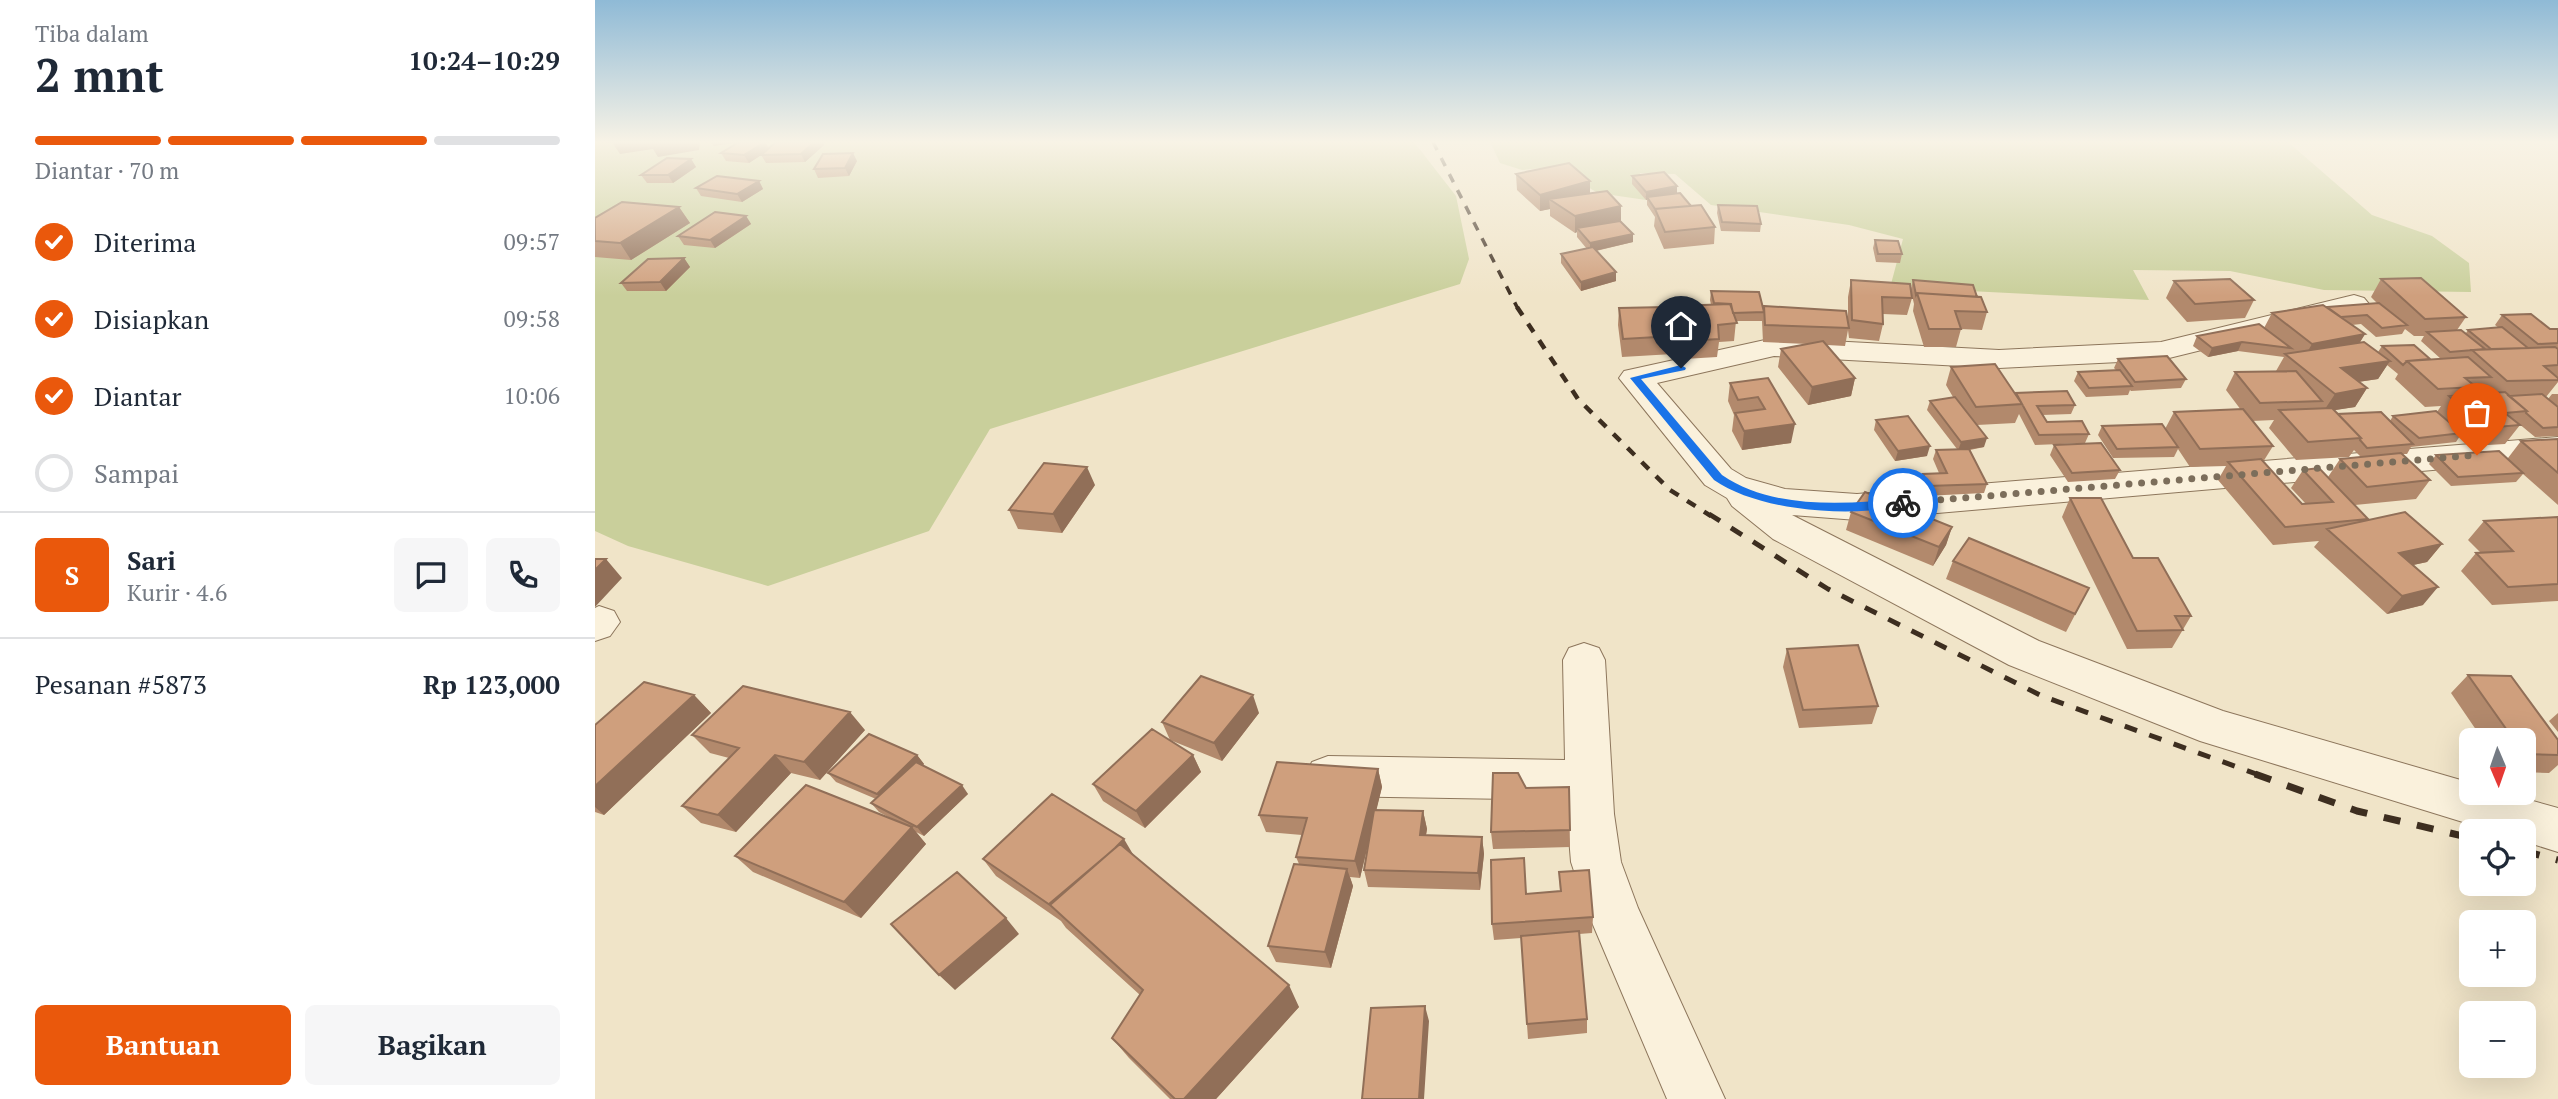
<!DOCTYPE html>
<html lang="id">
<meta charset="utf-8">
<style>
:root{--surface:#fff;--page:#f6f6f7;--text:#1f2937;--muted:#747a83;--line:#e0e1e3;--accent:#ea580c}
body{margin:0;font-family:"PT Serif",serif;background:var(--page);color:var(--text);height:100vh;display:flex;flex-direction:column;font-size:26px;white-space:nowrap}
*{box-sizing:border-box;margin:0}
p{font-size:23px;color:var(--muted)}
.icon{flex:none;width:38px;height:38px;fill:none;stroke:currentColor;stroke-width:2;stroke-linecap:round;stroke-linejoin:round}
.map{position:relative;flex:1;overflow:hidden}
.details{display:flex;flex-direction:column;background:var(--surface);width:595px}
.details>*{flex:none}
.needle{width:46px;rotate:178deg}
.buttons{position:absolute;left:1864px;top:728px;display:grid;gap:14px}
.buttons a{display:grid;place-items:center;width:77px;height:77px;border-radius:10px;background:var(--surface);box-shadow:0 7px 28px #0002;font-size:35px}
.pin{position:absolute;display:grid;place-items:center;width:60px;height:60px;color:#fff;margin:-72px -30px;border-radius:50% 50% 50% 0;rotate:-45deg;box-shadow:0 0 7px #0007}
.pin .icon{rotate:45deg}
.courier{position:absolute;display:grid;place-items:center;width:70px;height:70px;margin:-35px;border:5px solid #1a73e8;border-radius:50%;background:#fff;color:#222;box-shadow:0 2px 9px #0007}
.head em{font-style:normal;font-weight:700}
.head div{display:flex;flex-direction:column-reverse}
.head{display:flex;align-items:center;justify-content:space-between;height:119px;padding:0 35px}
h1{font-size:46px;font-weight:700;line-height:52px}
.bar{display:grid;grid-template-columns:repeat(4,1fr);gap:10px 7px;align-content:center;height:84px;padding:0 35px}
.bar i{height:9px;border-radius:5px;background:var(--line)}
.bar .selected{background:var(--accent)}
.bar p{grid-column:span 4}
.line{display:flex;align-items:center;gap:18px;padding:0 35px;border-top:2px solid var(--line)}
.line div{flex:1}
.round{display:grid;place-items:center;flex:none;width:74px;height:74px;border-radius:10px;background:var(--page)}
ol{padding:0 35px;list-style:none}
li{display:flex;align-items:center;gap:21px;height:77px}
li p{margin-inline-start:auto}
li .icon{padding:7px;border-radius:50%;background:var(--accent);color:#fff;stroke-width:4}
li:last-child{color:var(--muted)}
li i{width:38px;height:38px;border:4px solid var(--line);border-radius:50%}
.action{display:flex;gap:14px;margin-top:auto;padding:14px 35px}
.action a{flex:1;height:80px;border-radius:10px;background:var(--accent);color:#fff;font-size:28px;font-weight:700;line-height:80px;text-align:center}
.action a+a{background:var(--page);color:var(--text)}
main{display:flex;flex:1;min-height:0}
.map>svg:first-child{display:block}
.green{fill:#c9cf9b}
.lines{fill:none;stroke-linecap:round;stroke-linejoin:round}
.minor-casing{stroke:#8d765c;stroke-width:2}
.minor{fill:#faf1dc;fill-rule:evenodd}
.rail-far3{stroke:#3d2e20;stroke-width:3.5;stroke-dasharray:9 9;stroke-linecap:butt}
.rail-far2{stroke:#3d2e20;stroke-width:4.5;stroke-dasharray:10 10;stroke-linecap:butt}
.rail-far1{stroke:#3d2e20;stroke-width:5;stroke-dasharray:13 13;stroke-linecap:butt}
.rail{stroke:#3d2e20;stroke-width:7;stroke-dasharray:17 17;stroke-linecap:butt}
.wall{fill:#b2896c;fill-rule:evenodd}
.shaded-wall{fill:#916f58}
.building{fill:#cf9f7d;stroke:#916f58;stroke-width:2}
.route{fill:#1a73e8}
.done{stroke:#7c6e5b;stroke-width:7;stroke-dasharray:0 12.6}
</style>
<main>
<section class="details">
<div class="head"><div><h1>2 mnt</h1><p>Tiba dalam</p></div><em>10:24–10:29</em></div>
<div class="bar"><i class="selected"></i><i class="selected"></i><i class="selected"></i><i></i><p>Diantar · 70 m</p></div>
<ol>
<li><svg class="icon" aria-label="check" viewBox="0 0 24 24"><path d="M5 12l5 5 9-10"/></svg>Diterima<p>09:57</p></li>
<li><svg class="icon" aria-label="check" viewBox="0 0 24 24"><path d="M5 12l5 5 9-10"/></svg>Disiapkan<p>09:58</p></li>
<li><svg class="icon" aria-label="check" viewBox="0 0 24 24"><path d="M5 12l5 5 9-10"/></svg>Diantar<p>10:06</p></li>
<li><i></i>Sampai</li>
</ol>
<div class="line" style="height:126px"><b class="round" style="background:var(--accent);color:#fff">S</b><div><b>Sari</b><p>Kurir · 4.6</p></div><a class="round"><svg class="icon" aria-label="chat" viewBox="0 0 24 24"><path d="M4 5h16v11H9l-5 4z"/></svg></a><a class="round"><svg class="icon" aria-label="phone" viewBox="0 0 24 24"><path d="M5 4h4l2 5-3 2q2 4 5 5l2-3 5 2v4C11 20 4 13 5 4z"/></svg></a></div>
<div class="line" style="height:91px"><div>Pesanan #5873</div><b>Rp 123,000</b></div>
<div class="action"><a>Bantuan</a><a>Bagikan</a></div>
</section>
<div class="map">
<svg width="1963" height="1099" viewBox="0 0 1963 1099">
<rect width="100%" height="100%" fill="#f0e4c8"/>
<path class="green" d="M0 142H819L861 196 874 259 865 284 395 429 334 531 173 586 33 546 0 531Z
M895 142H1693L1777 215 1837 236 1874 263 1876 292 1729 290 1635 271 1538 270 1554 300 1374 291 1296 284 1308 239 1254 225 1116 205 1080 174 1045 173 1051 200 1003 193 959 167 927 170 905 163Z"/>
<g class="lines">
<g class="minor-casing">
<path id="minor" d="M1759 295 1769 298 1774 304 1769 310 1566 360 1404 368 1179 356 1062 383 1136 469 1151 478 1190 489 1262 494 1963 437V459L1262 520 1197 515 1444 641 1628 711 1876 783V793H1909L1963 808V852L1928 841V831H1897L1605 741 1414 665 1178 539 1137 506 1132 498 1110 485 1024 378 1029 371 1179 338 1404 350 1566 342Z
M4 606 19 611 25 622 15 636 0 641V608Z
M989 643 1004 648 1010 660 1019 814 1026 862 1043 908 1130 1099H1072L993 913 976 862 971 800 733 796 717 790 710 776 717 762 733 756 970 760 968 660 974 648Z"/>
</g>
<use href="#minor" class="minor"/>
<path class="rail-far3" d="M838 142 923 309"/>
<path class="rail-far2" d="M922 307 983 399 1075 490 1116 516"/>
<path class="rail-far1" d="M1114 514 1233 589 1447 696 1664 775"/>
<path class="rail" d="M1660 774 1762 811 1876 838
M1928 851 1963 860"/>
</g>
<path class="wall" d="M116 142H170L174 148 181 142H231H227L229 145 210 162 171 163 166 155 154 163 131 161 126 153 143 142 119 146Z
M96 159 101 167 78 183H52L46 175Z
M262 161 254 176 223 178 219 169Z
M921 174 995 181V194L1026 221 1038 242 1001 251 1021 281 986 291 966 263V254L992 249 982 237V232L980 233 955 216V209L945 211 922 190Z
M1037 176 1082 193 1120 227 1119 244 1069 249 1059 226 1060 217 1052 205V200H1051L1037 184Z
M164 181 168 189 147 202 106 196 101 188Z
M1123 205 1166 224 1165 232 1126 231 1122 213Z
M84 207 95 223 36 260 0 257V218Z
M151 216 156 224 120 248 89 245 83 236Z
M1280 240 1307 254 1305 263 1281 262 1278 248Z
M89 258 95 267 71 291H32L26 283Z
M1786 279 1871 317 1862 330 1871 333 1873 330 1904 328 1900 325 1907 315 1955 329H1963V382L1951 397 1953 399 1957 394H1963V436L1940 437 1923 423 1925 425 1910 444 1876 446 1865 436 1861 442 1816 447 1812 454H1807L1835 480 1821 499 1760 505 1773 520 1847 544 1832 562 1818 565 1828 605 1792 614 1719 547 1724 541 1678 545 1623 480 1631 466 1595 467 1583 449 1579 457 1518 458 1503 435 1507 426 1570 429 1579 412 1646 410 1631 390 1640 372 1681 371 1689 357 1643 351 1613 357 1598 346 1602 336 1669 328 1677 313 1782 303 1776 297ZM1766 324 1781 337 1807 334 1810 329 1819 336H1829L1826 341 1846 359H1835L1787 346 1783 352 1765 342 1770 334 1757 325ZM1792 365 1803 374 1800 379 1830 407 1846 406 1842 412 1798 416 1795 421 1743 414 1739 410 1760 407 1772 388 1763 382 1783 379ZM1887 389 1892 394H1883ZM1679 420 1674 428 1701 460 1754 457 1759 450 1766 457 1745 459 1733 477 1708 470 1696 488 1711 504H1707L1668 462 1678 446 1657 421Z
M1256 280 1316 289 1318 280 1382 297 1392 312 1387 330 1366 329 1361 347H1329L1318 311 1319 304 1316 291 1317 298 1312 315 1288 314V324L1284 341 1254 338 1253 330 1250 346 1232 345 1260 378 1256 396 1213 405 1183 367 1186 349 1212 344 1168 342 1167 321H1141L1139 341 1124 342 1122 357 1089 359 1081 324 1082 306 1116 305 1115 300 1116 291 1168 310 1169 306 1253 324V297Z
M1579 281 1659 300 1650 318 1592 322 1571 298Z
M1024 308 1079 336 1078 354 1027 357 1023 325Z
M1523 359 1591 379 1586 388 1536 391 1535 390 1533 395 1491 397 1479 381 1483 372 1521 370 1519 368Z
M1356 367 1420 394 1480 405 1476 414 1447 415 1452 422 1494 434 1490 443 1440 445 1424 414 1420 423 1382 425 1389 447 1375 450 1392 484 1389 493 1330 496 1325 484 1328 474 1344 473 1338 459 1341 450 1362 449 1332 410 1335 401 1358 397 1351 385Z
M1173 378 1196 443 1147 450 1137 431 1139 415 1133 401 1135 383Z
M1281 420 1332 456 1300 461 1279 430Z
M1963 439V505L1928 474 1921 482 1856 486 1834 464 1841 455 1913 458 1926 441Z
M1459 445 1525 470 1520 479 1473 482 1455 455Z
M500 485 467 533 423 529 414 510Z
M1475 498 1538 558 1596 616 1577 648 1532 649 1467 517Z
M1256 512 1357 527 1351 545 1338 566 1251 530Z
M1963 517V601L1897 605 1866 571 1881 553H1886L1873 540 1889 521Z
M1358 561 1494 588 1471 632 1351 579Z
M1192 649 1283 706 1277 724 1204 728 1188 667Z
M1873 675 1963 740V765L1954 773 1928 772V740H1888L1856 693Z
M99 695 116 713 9 815 0 812V725Z
M664 713 627 761 575 740 567 722Z
M1963 713V732L1954 721Z
M270 730 225 780 196 773 141 832 106 823 87 806 134 758 115 753 97 735Z
M322 755 329 764 328 765 373 794 329 836 321 832 331 844 266 918 158 872 140 856 299 820 284 812 276 803 281 799 241 782 233 773Z
M598 755 606 772 550 828 508 801 498 784Z
M783 769 787 787 781 810 828 811 832 829 831 835 887 837 889 854 885 890 773 887 769 870 773 844 765 878 755 877 758 886 736 968 681 962 673 946 704 864 701 857 707 835 671 832 664 815Z
M974 787 975 847 898 849 896 832 931 788Z
M539 855 704 1007 621 1099H575L534 1058 517 1038 545 995 471 928 466 921 401 876 388 859Z
M964 872 998 917 997 933 984 934 992 1019V1033L933 1039 926 938 899 940 897 924 931 894 965 891Z"/>
<path class="shaded-wall" d="M11 142H105L104 150 63 157 58 149 25 154 17 142 11 143Z
M116 142H146L119 146Z
M170 142 174 150 154 163 149 155Z
M219 142H227L229 145 210 162 206 154Z
M258 153 262 161 254 176 250 168Z
M96 159 101 167 78 183 73 175Z
M164 181 168 189 147 202 142 194Z
M995 181V197L954 199 955 209 945 211V195Z
M1082 186V195L1052 197V200H1051V192Z
M1026 206V223L982 228V232L980 233V216Z
M84 207 95 223 36 260 25 243Z
M151 216 156 224 120 248 115 240Z
M1038 234V242L995 252V243Z
M89 258 95 267 71 291 65 282Z
M1021 272V281L986 291V282Z
M1770 334 1759 352 1707 361 1717 344Z
M1647 342 1643 351 1613 357 1617 348Z
M1795 361 1783 379 1735 386 1746 368Z
M1260 378 1256 396 1213 405 1217 387Z
M1772 388 1760 407 1728 412 1740 394Z
M1200 424 1196 443 1147 450 1149 431Z
M1392 438 1389 447 1363 451 1366 442Z
M1335 446 1332 456 1300 461 1303 451Z
M492 467 500 485 467 533 458 514Z
M1357 527 1351 545 1338 566 1344 547Z
M1847 544 1832 562 1790 571 1804 553Z
M11 559 27 578 0 607V570Z
M1843 587 1828 605 1792 614 1807 596Z
M99 695 116 713 9 815 0 807V786Z
M658 695 664 713 627 761 619 743Z
M255 712 270 730 225 780 209 762Z
M180 755 196 773 141 832 123 815Z
M322 755 329 764 290 803 282 794Z
M598 755 606 772 550 828 541 811Z
M783 769 787 787 765 878 760 861Z
M367 785 373 794 329 836 322 827Z
M828 811 832 829 828 852 825 835Z
M317 827 331 844 266 918 249 902Z
M887 837 889 854 885 890 883 873Z
M529 839 539 856 463 913Z
M752 869 758 886 736 968 730 952Z
M411 918 424 934 360 990 344 975Z
M694 985 704 1007 621 1099H589Z
M830 1006 834 1021 829 1099H824Z"/>
<path class="building" d="M144 142H170L149 155 126 153Z
M181 142H219L206 154 166 155Z
M258 153 250 168 219 169 228 154Z
M72 158 96 159 73 175H46Z
M974 163 995 181 945 195 921 174Z
M1069 172 1082 186 1051 192 1037 176Z
M122 176 164 181 142 194 101 188Z
M1012 191 1026 206 980 216 954 199Z
M1085 193 1096 206 1060 209 1052 197Z
M27 202 84 207 25 243 0 241V218Z
M1106 205 1120 227 1070 232 1060 209Z
M1123 205 1162 206 1166 224 1127 222Z
M120 212 151 216 115 240 83 236Z
M1025 221 1038 234 995 243 982 228Z
M1280 240 1303 241 1307 254H1283Z
M998 247 1021 272 986 282 966 254Z
M89 258 65 282 26 283 53 259Z
M1826 278 1871 317 1830 319 1786 279Z
M1635 279 1659 300 1600 304 1579 281Z
M1256 280 1315 284 1317 298 1287 297 1288 324 1257 320Z
M1318 280 1378 285 1382 297 1322 293 1321 295Z
M1116 291 1164 292 1169 312 1138 313 1136 304 1119 303Z
M1322 293 1386 297 1392 312 1360 311 1366 329H1334Z
M1784 303 1812 325 1787 328 1772 315 1746 317 1732 307Z
M1135 304 1142 323 1123 325 1124 339 1091 341 1082 306Z
M1728 305 1770 334 1717 344 1677 313Z
M1169 306 1251 311 1254 328 1170 325Z
M1071 307 1079 336 1028 339 1024 308Z
M1936 314 1955 329H1963V343L1943 344 1907 315Z
M1664 324 1696 348 1647 342 1617 348 1602 336Z
M1907 327 1933 348 1896 349 1873 330Z
M1866 330 1890 349 1855 352 1832 332Z
M1228 341 1260 378 1217 387 1186 349Z
M1769 342 1795 361 1746 368 1772 388 1740 394 1690 354Z
M1819 345 1835 359 1812 361 1808 365 1787 346Z
M1960 347 1963 349V365L1949 366 1963 378V380L1912 381 1877 350Z
M1572 356 1591 379 1540 382 1523 359Z
M1873 357 1896 377 1870 378 1881 387 1843 389 1812 361Z
M1400 364 1427 404 1381 407 1356 367Z
M1525 370 1537 386 1494 388 1483 372Z
M1701 371 1727 401 1665 403 1640 372Z
M1173 378 1200 424 1149 431 1140 413 1170 409 1163 397 1143 400 1135 383Z
M1472 391 1480 405 1442 406 1452 422 1487 421 1494 434 1444 435 1421 393Z
M1910 392 1932 411 1910 413 1925 425 1890 428 1854 396Z
M1947 394 1963 407V427L1948 428 1931 413 1932 411 1914 396Z
M1360 397 1392 438 1366 442 1335 401Z
M1737 408 1766 438 1713 442 1684 410Z
M1648 409 1678 446 1605 449 1579 412Z
M1841 411 1867 433 1824 438 1798 416Z
M1786 412 1818 444 1772 448 1765 440 1766 438 1743 414Z
M1313 416 1335 446 1303 451 1281 420Z
M1567 424 1583 447 1522 449 1507 426Z
M1963 439V473L1926 441Z
M1506 443 1525 470 1477 473 1459 445Z
M1374 449 1392 484 1333 486 1328 474 1352 473 1341 450Z
M1904 451 1928 473 1863 477 1841 455Z
M1806 453 1835 480 1772 487 1745 459Z
M1666 459 1707 504 1738 502 1708 470 1724 468 1773 519 1690 527 1633 462Z
M449 463 492 467 458 514 414 510Z
M1270 492 1357 527 1344 547 1256 512Z
M1475 498H1506L1538 558H1563L1596 616H1580L1588 630 1542 631Z
M1810 512 1847 544 1804 553 1843 587 1807 596 1732 529Z
M1963 517V584L1913 587 1881 553 1918 551 1889 521Z
M1374 538 1494 588 1480 614 1358 561Z
M0 559H11L0 570Z
M1263 645 1283 706 1208 710 1192 649Z
M1873 675 1916 676 1963 740V755L1928 754V740H1919Z
M606 676 658 695 619 743 567 722Z
M49 682 99 695 0 786V725Z
M148 686 255 712 209 762 180 755 123 815 87 806 144 748 97 735Z
M557 729 598 755 541 811 498 784Z
M274 734 322 755 282 794 233 773Z
M321 762 367 785 322 827 276 803Z
M682 762 783 769 760 861 701 857 712 818 664 815Z
M898 773H923L931 788 974 787 975 830 896 832Z
M211 785 317 827 249 902 140 856Z
M457 794 529 839 520 848 455 905 388 859Z
M779 810 828 811 825 835 887 837 883 873 769 870Z
M525 844 694 985 589 1099H580L517 1038 548 990 454 904Z
M929 858 931 894 966 891 964 872 994 870 998 917 897 924 896 860Z
M699 864 752 869 730 952 673 946Z
M362 872 411 918 344 975 296 924Z
M984 931 992 1019 932 1024 926 936Z
M830 1006 824 1099H767L776 1008Z"/>
<linearGradient id="sky" x2="0" y2="1"><stop stop-color="#8fbad6"/><stop offset="0.48" stop-color="#f8f3e6"/><stop offset="1" stop-color="#f8f3e6" stop-opacity="0"/></linearGradient>
<rect width="1963" height="296" fill="url(#sky)"/>
<path class="route" d="M1086 365 1091 368 1090 370 1046 379 1127 475C1177 510 1250 504 1308 499L1312 500V505C1258 518 1165 512 1119 480L1035 378Z"/>
<g class="lines">
<path class="done" d="M1308 503 1882 455"/>
</g>
</svg>
<div class="buttons">
<a><svg class="needle" viewBox="-14 -14 28 28"><path d="M0-13l5 13h-10z" fill="#e53935"/><path d="M0 13l5-13h-10z" fill="#747a83"/></svg></a>
<a><svg class="icon" aria-label="locate" viewBox="0 0 24 24"><circle cx="12" cy="12" r="6"/><path d="M12 2v4M12 18v4M2 12h4M18 12h4"/></svg></a>
<a>+</a>
<a>−</a>
</div>
<div class="pin" style="left:1882px;top:455px;background:#ea580c"><svg class="icon" aria-label="bag" viewBox="0 0 24 24"><path d="M5 8h14l-1 12H6zM9 8a3 3 0 0 1 6 0"/></svg></div>
<div class="pin" style="left:1086px;top:368px;background:#1f2937"><svg class="icon" aria-label="home" viewBox="0 0 24 24"><path d="M3 11l9-7 9 7M6 9v11h12V9"/></svg></div>
<div class="courier" style="left:1308px;top:503px"><svg class="icon" aria-label="bike" viewBox="0 0 24 24"><circle cx="6" cy="16" r="4"/><circle cx="18" cy="16" r="4"/><path d="M6 16l4-8h5l3 8M10 8l3 8H6M13 5h3"/></svg></div>
</div>
</main>
